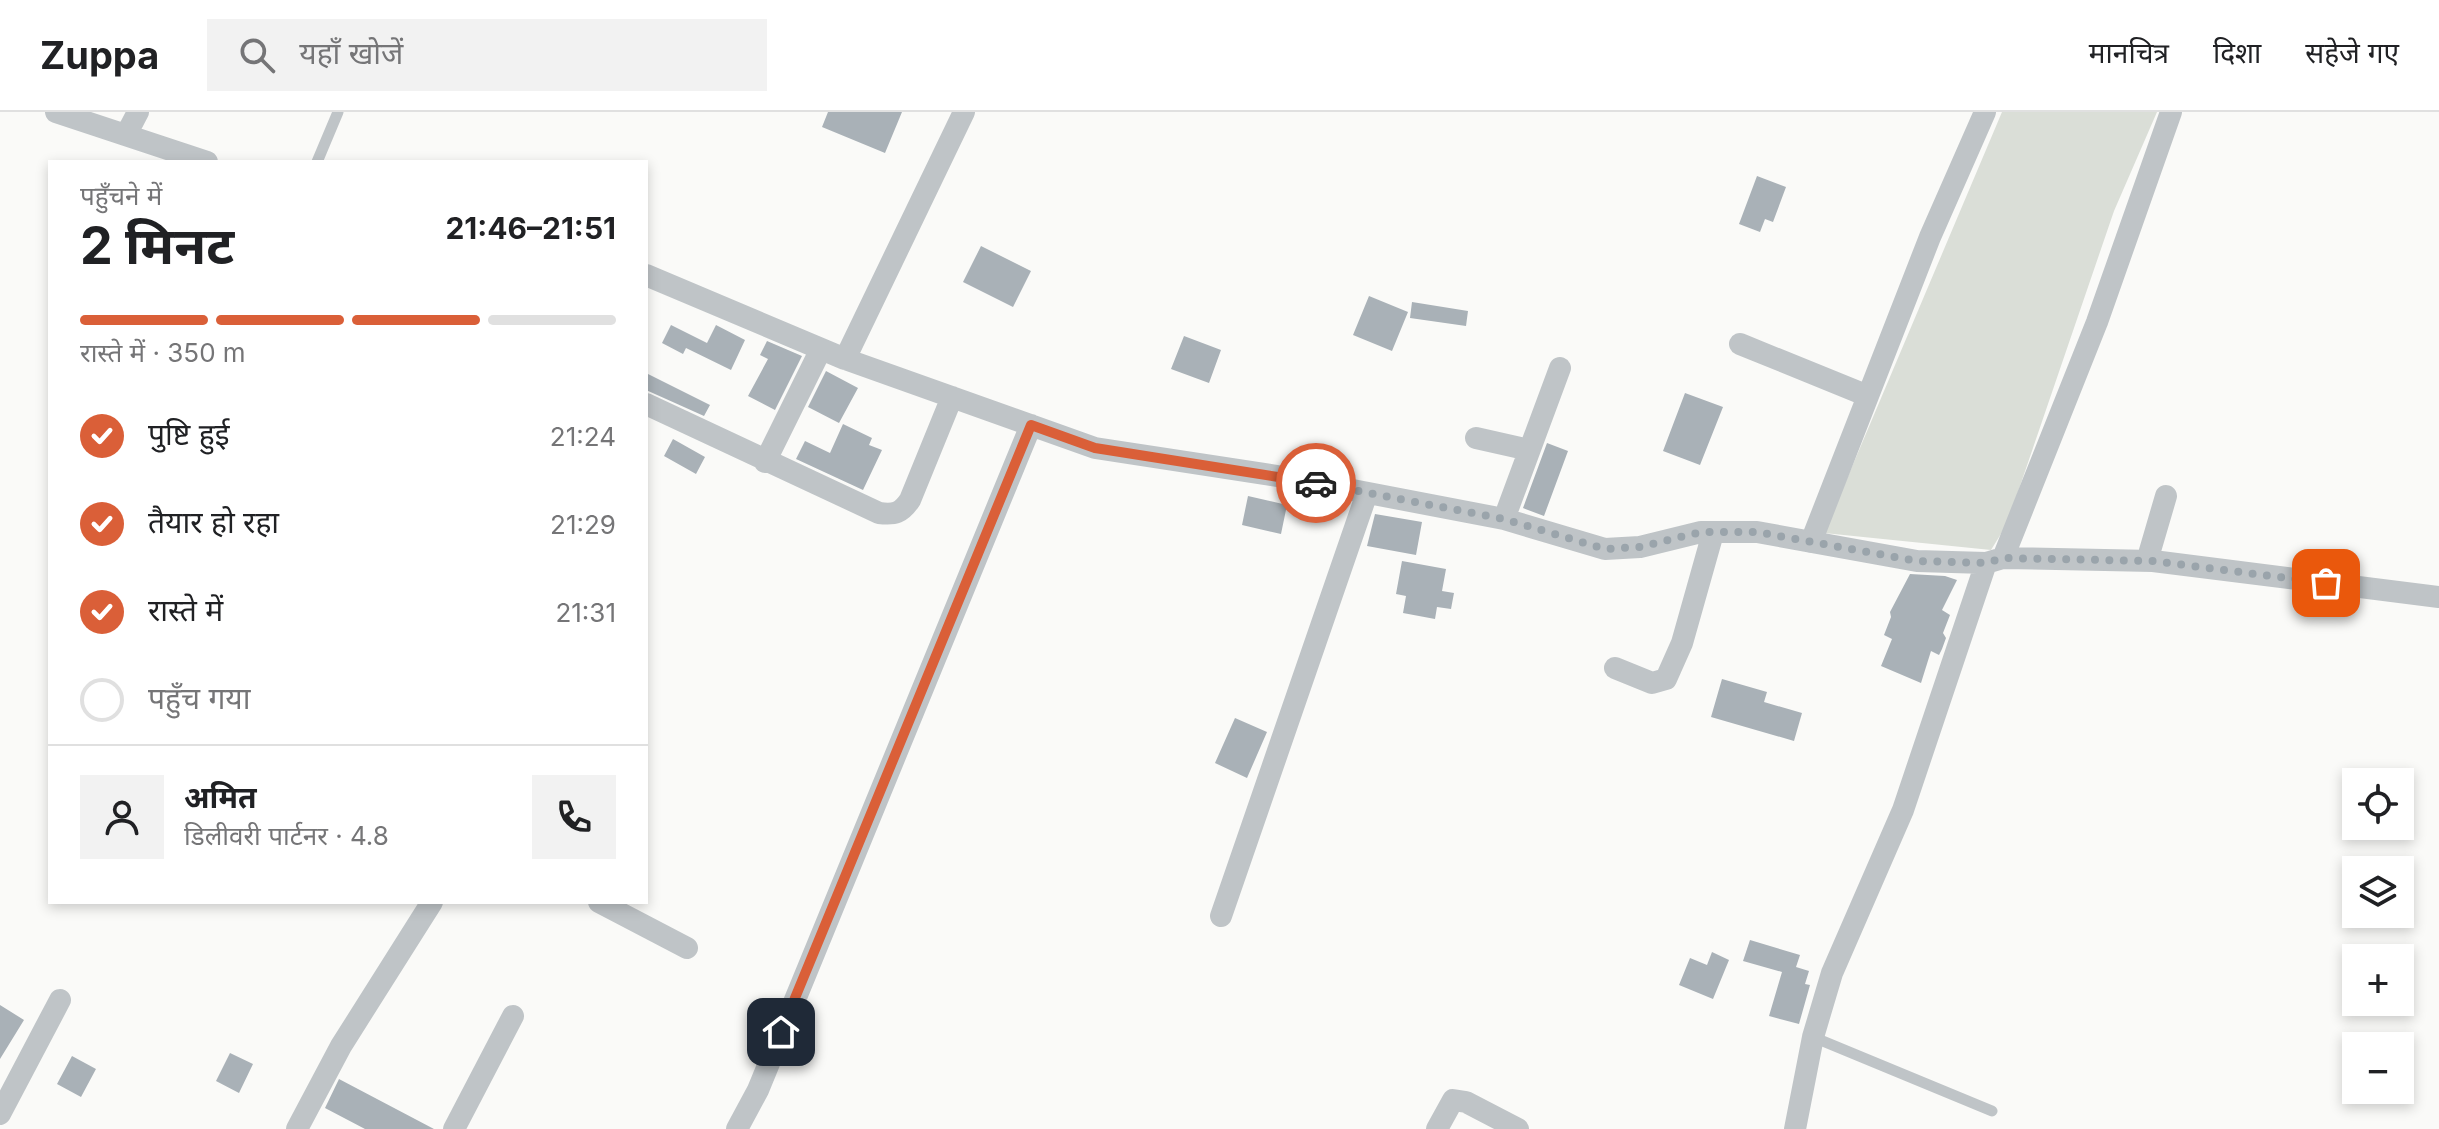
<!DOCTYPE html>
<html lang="hi">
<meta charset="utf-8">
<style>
:root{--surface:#fff;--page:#f2f2f2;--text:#202124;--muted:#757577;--line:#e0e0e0;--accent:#da5f38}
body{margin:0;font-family:Inter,"Noto Sans Devanagari",sans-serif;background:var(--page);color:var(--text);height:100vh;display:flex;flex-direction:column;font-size:30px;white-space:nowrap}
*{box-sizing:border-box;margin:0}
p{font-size:26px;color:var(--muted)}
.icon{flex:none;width:44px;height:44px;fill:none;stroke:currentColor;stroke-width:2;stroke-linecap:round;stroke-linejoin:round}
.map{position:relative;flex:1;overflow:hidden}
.sheet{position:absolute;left:48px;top:48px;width:600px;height:744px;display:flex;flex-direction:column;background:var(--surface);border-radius:0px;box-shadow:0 4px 12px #0003}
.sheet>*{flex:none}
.controls{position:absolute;left:2342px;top:656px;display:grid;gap:16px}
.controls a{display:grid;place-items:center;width:72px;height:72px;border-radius:0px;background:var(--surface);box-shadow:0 4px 12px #0003;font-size:40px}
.pin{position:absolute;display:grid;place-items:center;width:68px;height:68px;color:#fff;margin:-34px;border-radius:16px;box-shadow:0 4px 12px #0006}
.courier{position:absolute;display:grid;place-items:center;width:80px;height:80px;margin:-40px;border:6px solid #da5f38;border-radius:50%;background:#fff;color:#222;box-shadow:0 2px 10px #0007}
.headline em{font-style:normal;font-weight:700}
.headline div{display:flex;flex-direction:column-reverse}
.headline{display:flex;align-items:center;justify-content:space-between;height:136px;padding:0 32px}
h1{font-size:52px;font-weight:700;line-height:60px}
.bar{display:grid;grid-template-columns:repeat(4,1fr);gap:12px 8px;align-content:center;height:96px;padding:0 32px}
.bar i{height:10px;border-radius:6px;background:var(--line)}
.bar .active{background:var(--accent)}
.bar p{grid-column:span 4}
.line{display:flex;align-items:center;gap:20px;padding:0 32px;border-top:2px solid var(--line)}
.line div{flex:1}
.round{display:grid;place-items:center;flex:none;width:84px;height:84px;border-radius:0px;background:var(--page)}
ol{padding:0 32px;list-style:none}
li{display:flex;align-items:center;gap:24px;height:88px}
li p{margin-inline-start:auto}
li .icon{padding:8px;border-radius:50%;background:var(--accent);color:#fff;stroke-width:4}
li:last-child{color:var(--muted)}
li i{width:44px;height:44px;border:4px solid var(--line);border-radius:50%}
header{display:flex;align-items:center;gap:48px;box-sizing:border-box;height:112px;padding:0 40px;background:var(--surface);border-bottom:2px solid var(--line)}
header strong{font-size:38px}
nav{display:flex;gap:44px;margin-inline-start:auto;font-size:28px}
.search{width:560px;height:72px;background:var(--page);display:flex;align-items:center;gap:20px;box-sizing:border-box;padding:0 28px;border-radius:0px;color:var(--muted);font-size:30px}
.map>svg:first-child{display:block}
.green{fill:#daded7}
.building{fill:#a9b1b7}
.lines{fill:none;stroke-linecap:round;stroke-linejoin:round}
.lane{stroke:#bfc4c7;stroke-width:11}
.street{stroke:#bfc4c7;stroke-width:22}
.done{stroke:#9aa4ab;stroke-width:8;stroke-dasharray:0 14.4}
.route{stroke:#da5f38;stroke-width:10}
</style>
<header>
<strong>Zuppa</strong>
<div class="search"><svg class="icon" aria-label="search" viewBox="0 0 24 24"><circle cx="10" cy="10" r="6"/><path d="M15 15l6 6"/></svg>यहाँ खोजें</div>
<nav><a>मानचित्र</a><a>दिशा</a><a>सहेजे गए</a></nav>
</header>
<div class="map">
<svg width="2439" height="1017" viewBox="0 0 2439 1017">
<rect width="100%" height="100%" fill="#fafaf8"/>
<path class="green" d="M2002 0H2157L2114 99 2007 412 1991 438 1824 421Z"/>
<path class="building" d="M828 0H902L885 41 822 15Z
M1757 64 1786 75 1773 110 1765 107 1760 120 1739 112Z
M981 134 1031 159 1013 195 963 170Z
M1369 184 1408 200 1392 239 1353 223Z
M1412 190 1468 199 1466 214 1410 206Z
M671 213 707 231 716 213 745 228 731 258 686 236 683 242 662 231Z
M1184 224 1221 238 1209 271 1171 257Z
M767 229 802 244 775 298 748 284 768 247 760 243Z
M826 259 858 276 839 311 808 295Z
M646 261 710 293 704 304 646 278Z
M1685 281 1723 295 1700 353 1663 339Z
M843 312 872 326 869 333 882 338 863 378 796 347 805 329 830 341Z
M673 327 705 345 696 362 664 344Z
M1547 331 1568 339 1544 404 1523 396Z
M1248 384 1287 393 1281 422 1242 413Z
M1375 402 1422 410 1416 443 1367 434Z
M1402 449 1446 457 1442 479 1454 481 1451 497 1437 495 1435 507 1403 501 1406 484 1396 482Z
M1910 462 1945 464 1957 468 1942 498 1950 503 1943 521 1946 526 1942 537 1939 543 1931 539 1921 571 1881 554 1892 527 1884 523 1891 505 1890 500Z
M1722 567 1767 580 1764 590 1802 601 1794 629 1711 605Z
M1235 606 1267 620 1247 666 1215 651Z
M1750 828 1800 843 1796 855 1809 859 1805 872 1810 873 1799 912 1769 904 1782 860 1743 849Z
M1712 840 1729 848 1713 887 1679 873 1690 846 1707 853Z
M0 893 24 908 0 947Z
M230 941 253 952 239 981 216 969Z
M72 944 96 957 81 985 57 972Z
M339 967 434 1017H365L325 996Z"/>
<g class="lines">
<path class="lane" d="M317 50 338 0
M1813 925 1992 999"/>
<path class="street" d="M56 0 207 50
M126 23 138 0
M646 163 845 247 1095 336 1290 366 1504 407 1605 437 1640 435 1701 420H1757L1917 449 1986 451 2003 446 2153 449 2439 485
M1740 232 1868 284
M845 247 964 0
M646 292 879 401C895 403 901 401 910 388L952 285
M1476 326 1529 338
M765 350 821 237
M1504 407 1560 256
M1811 430 1930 125 1985 0
M2003 446 2097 210 2171 0
M2147 449 2166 384
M1615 556 1652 571 1666 567 1682 531 1713 421
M599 790 687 836
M1221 804 1367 381
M0 1002 60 888
M297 1017 341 934 432 790
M454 1017 513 904
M737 1017 758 978 1031 313
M1437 1017 1453 988 1466 990 1518 1017
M1795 1017 1813 925 1832 861 1903 698 1986 451"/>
</g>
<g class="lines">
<path class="done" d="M1316 371 1504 407 1605 437 1640 435 1701 420H1757L1917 449 1986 451 2003 446 2153 449 2326 471"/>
<path class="route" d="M781 920 1031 313 1095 336 1316 371"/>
</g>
</svg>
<div class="controls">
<a><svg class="icon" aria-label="locate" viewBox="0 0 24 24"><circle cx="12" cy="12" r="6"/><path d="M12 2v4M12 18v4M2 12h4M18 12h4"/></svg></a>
<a><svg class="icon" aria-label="layers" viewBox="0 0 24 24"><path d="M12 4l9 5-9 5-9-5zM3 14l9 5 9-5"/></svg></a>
<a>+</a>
<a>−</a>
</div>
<div class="pin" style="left:2326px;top:471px;background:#ea580c"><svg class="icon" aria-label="bag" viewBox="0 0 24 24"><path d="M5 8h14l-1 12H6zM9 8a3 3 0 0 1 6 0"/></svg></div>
<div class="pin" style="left:781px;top:920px;background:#1f2937"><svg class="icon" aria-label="home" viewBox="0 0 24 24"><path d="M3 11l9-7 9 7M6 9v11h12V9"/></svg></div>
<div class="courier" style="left:1316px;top:371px"><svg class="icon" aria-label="car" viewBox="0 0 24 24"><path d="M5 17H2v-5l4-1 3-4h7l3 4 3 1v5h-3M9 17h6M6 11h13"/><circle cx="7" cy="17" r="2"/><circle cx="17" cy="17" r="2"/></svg></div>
<section class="sheet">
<div class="headline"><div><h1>2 मिनट</h1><p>पहुँचने में</p></div><em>21:46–21:51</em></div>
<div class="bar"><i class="active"></i><i class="active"></i><i class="active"></i><i></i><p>रास्ते में · 350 m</p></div>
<ol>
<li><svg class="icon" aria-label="check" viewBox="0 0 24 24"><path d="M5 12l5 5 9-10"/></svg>पुष्टि हुई<p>21:24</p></li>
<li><svg class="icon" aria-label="check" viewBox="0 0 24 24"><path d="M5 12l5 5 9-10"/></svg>तैयार हो रहा<p>21:29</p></li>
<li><svg class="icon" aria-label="check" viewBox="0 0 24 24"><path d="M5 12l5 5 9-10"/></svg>रास्ते में<p>21:31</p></li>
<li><i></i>पहुँच गया</li>
</ol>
<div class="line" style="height:144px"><a class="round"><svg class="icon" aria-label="person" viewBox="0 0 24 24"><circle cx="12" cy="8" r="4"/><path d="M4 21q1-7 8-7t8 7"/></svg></a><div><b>अमित</b><p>डिलीवरी पार्टनर · 4.8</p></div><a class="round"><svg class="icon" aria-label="phone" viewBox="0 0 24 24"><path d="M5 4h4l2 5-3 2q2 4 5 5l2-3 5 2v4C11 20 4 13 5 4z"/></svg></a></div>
</section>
</div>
